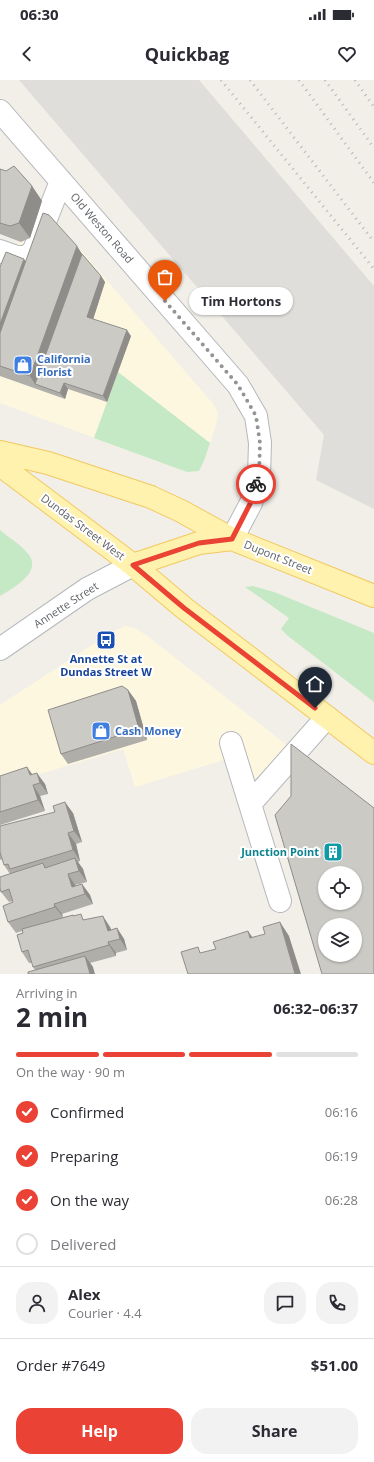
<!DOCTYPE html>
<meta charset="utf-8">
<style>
:root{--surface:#fff;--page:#f2f2f3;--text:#2b2b33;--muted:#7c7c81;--line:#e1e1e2;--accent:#ea4335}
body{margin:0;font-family:"Open Sans",sans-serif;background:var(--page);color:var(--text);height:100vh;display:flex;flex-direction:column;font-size:15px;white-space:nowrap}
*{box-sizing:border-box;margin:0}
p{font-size:13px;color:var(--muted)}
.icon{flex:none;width:22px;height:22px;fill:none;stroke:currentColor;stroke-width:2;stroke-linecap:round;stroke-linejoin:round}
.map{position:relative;height:894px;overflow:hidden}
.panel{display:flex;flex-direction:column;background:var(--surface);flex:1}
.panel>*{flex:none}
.controls{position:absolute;left:318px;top:786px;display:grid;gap:8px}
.controls a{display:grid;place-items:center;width:44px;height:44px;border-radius:50%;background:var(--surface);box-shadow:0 1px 3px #0004;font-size:20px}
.pin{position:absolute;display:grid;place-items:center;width:34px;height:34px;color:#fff;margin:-41px -17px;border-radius:50% 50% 50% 0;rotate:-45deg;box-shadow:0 0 4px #0007}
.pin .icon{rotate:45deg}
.courier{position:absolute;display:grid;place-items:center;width:40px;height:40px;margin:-20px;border:3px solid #ea4335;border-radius:50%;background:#fff;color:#222;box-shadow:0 1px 5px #0007}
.bubble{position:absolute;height:28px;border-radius:14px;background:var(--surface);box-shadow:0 1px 3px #0004;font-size:13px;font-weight:700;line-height:28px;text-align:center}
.headline em{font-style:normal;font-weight:700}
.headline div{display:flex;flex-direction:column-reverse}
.headline{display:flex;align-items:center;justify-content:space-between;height:68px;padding:0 16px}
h1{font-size:26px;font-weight:700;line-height:30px}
.bar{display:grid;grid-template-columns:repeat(4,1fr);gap:6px 4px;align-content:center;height:48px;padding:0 16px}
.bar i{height:5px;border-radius:3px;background:var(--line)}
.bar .selected{background:var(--accent)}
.bar p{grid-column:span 4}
.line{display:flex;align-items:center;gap:10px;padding:0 16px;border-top:1px solid var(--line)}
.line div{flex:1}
.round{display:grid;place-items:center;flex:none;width:42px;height:42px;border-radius:16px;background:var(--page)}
ol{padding:0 16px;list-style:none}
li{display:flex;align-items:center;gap:12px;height:44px}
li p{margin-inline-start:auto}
li .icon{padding:4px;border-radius:50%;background:var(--accent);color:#fff;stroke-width:4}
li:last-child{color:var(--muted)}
li i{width:22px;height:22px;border:2px solid var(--line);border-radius:50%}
.action{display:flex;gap:8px;margin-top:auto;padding:8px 16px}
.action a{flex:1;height:46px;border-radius:16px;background:var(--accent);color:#fff;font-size:16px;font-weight:700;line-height:46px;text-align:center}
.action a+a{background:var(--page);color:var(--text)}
.status{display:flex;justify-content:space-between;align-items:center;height:28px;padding:0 20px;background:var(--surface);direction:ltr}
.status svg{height:11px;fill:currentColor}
header{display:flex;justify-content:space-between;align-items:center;height:52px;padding:0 16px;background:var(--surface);font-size:18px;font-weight:700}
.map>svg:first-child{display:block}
.commercial{fill:#fef7e0}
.industrial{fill:#e0deda}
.green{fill:#c5e8c5}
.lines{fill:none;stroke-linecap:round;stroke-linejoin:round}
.minor-casing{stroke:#b5b8bc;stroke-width:24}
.major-casing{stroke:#f2c960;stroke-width:24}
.minor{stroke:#fff;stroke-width:22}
.major{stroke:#fff2af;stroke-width:22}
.rail{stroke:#b6b7b8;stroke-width:3;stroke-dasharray:1 5;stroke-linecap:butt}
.wall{fill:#afaea9}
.shaded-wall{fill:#8f8d8a}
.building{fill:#cccac5;stroke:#8f8d8a;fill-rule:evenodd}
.done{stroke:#929495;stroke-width:4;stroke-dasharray:0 7.2}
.route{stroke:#ea4335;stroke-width:5}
.labels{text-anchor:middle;stroke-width:4;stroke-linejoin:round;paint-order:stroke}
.street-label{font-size:11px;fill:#5f6368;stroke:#fff}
.shop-label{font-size:11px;font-weight:bold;fill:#366cbe;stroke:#fff;text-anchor:start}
.transit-label{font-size:11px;font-weight:bold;fill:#164399;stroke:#fff}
.culture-label{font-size:11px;font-weight:bold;fill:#0d838f;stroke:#fff;text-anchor:end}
</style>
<div class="status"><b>06:30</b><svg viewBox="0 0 49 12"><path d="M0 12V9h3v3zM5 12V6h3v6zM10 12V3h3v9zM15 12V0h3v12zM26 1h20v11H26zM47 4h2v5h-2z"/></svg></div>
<header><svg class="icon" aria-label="back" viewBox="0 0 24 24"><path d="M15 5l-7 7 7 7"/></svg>Quickbag<svg class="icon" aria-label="heart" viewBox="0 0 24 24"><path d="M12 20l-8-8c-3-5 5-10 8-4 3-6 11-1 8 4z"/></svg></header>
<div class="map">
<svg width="374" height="894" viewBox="0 0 374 894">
<rect width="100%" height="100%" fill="#f1efe8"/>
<path class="commercial" d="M54 139 214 325 218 333 216 345 204 381 199 391 187 392 0 323V176Z
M125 546 134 548 146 555 288 666 254 707 227 679 135 707 123 669 0 706V625L112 552Z"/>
<path class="industrial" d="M19 0H199L374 206V429L316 400 324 355Z"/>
<path class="green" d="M118 292 210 363 204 381 199 391 187 392 94 358Z
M0 450C9 458 22 465 29 475 42 493 12 509 0 516Z
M253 506 274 512 374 553V622L288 556 281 549 289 538 245 507Z"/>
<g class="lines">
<g class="minor-casing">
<path id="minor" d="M0 31 238 305 256 336 260 363 259 396 251 423 232 459
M0 171 17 177H27L34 170 61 101
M0 569 87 509 133 485
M231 663 280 821
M250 724 327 637"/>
</g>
<g class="major-casing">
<path id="major" d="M0 372 48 383 151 417 181 431 232 459 374 516
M0 385 133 485 184 528 374 673
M133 485 199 463 232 459"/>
</g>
<use href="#minor" class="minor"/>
<use href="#major" class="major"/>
<path class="rail" d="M221 0 374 189
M250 0 374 162
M299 0 374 103
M325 0 374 68
M355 0 374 27"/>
</g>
<path class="wall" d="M0 89 32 106 42 121 30 158 21 162 0 154Z
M82 174 101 196 105 202 93 239 131 256 107 322 68 309 65 319 0 296V187L26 181Z
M128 610 136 621 147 660 68 684 61 674Z
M32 694 45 704 48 714 40 716 45 731 0 745V696Z
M73 733 82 762 76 764 80 781 78 782 83 789 87 802 75 805 76 806 82 804 90 815 93 824 62 834 63 837 74 836 85 840 110 847 111 850 117 848 124 859 127 870 116 873V876L90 883 93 887 35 890 33 887 32 883H29L22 872 23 853 22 851 16 853 8 842 13 821 9 822 1 812 10 794 4 785 2 779 0 780V746Z"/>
<path class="shaded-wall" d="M32 106 42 121 30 158 19 143Z
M77 166 86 180 35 304 30 296Z
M24 179 34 192 0 284V244Z
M101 196 105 202 92 243 87 237Z
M127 250 131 256 107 322 103 316Z
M64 303 68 309 65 319 60 313Z
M128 610 136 621 147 660 139 649Z
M27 687 35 698 30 695Z
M37 693 45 704 48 714 40 703Z
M33 705 40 716 45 731 38 720Z
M65 722 73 733 82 762 74 751Z
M68 753 76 764 80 781 73 770Z
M75 778 83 789 87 802 79 791Z
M68 794 75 805 79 816 72 807Z
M82 804 90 815 93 824 85 814Z
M54 824 62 834 63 837 55 827Z
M103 836 110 847 115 860 108 851Z
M280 842 289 856 301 894H295Z
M117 848 124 859 127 870 120 859Z
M248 851 258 865 250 858Z
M108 862 116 873V876L109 865Z
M85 876 93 887 95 894H90Z"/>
<path class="building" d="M14 86 32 106 19 143 10 146 0 143V89L6 91Z
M43 133 49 135 77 166 30 296 0 286V253Z
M6 172 24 179 0 244V187Z
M82 174 101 196 87 237 127 250 103 316 64 303 60 313 35 304Z
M122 606 128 610 139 649 61 674 48 630Z
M291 664 374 728V894H322L275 735 291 716ZM325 793H355V823H325ZM325 845H355V875H325Z
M27 687 30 695 37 693 40 703 33 705 38 720 0 732V696Z
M65 722 74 751 68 753 73 770 10 789 8 784 4 785 0 772V746L55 732 53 726Z
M75 778 79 791 68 794 72 807 82 804 85 814 54 824 55 827 8 842 3 826 13 822 9 809 1 812 0 808V797L43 783 45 788Z
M81 834 83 840 103 836 108 851 117 848 120 859 108 862 109 865 33 887 28 870 22 872 17 855 23 853 22 849 73 835V836Z
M280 842 295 894H188L181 872 198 867 200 873 216 869 213 862 248 851 250 858 265 854 263 847Z
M85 876 90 894H28V892Z"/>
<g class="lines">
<path class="done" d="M165 221 238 305 256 336 260 363 259 396 256 404"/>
<path class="route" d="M256 404 251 422 232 459 199 463 133 485 184 528 315 628"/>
</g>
<defs>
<g id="shop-square" transform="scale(1)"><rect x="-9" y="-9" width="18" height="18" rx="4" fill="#3f7fe0" stroke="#fff"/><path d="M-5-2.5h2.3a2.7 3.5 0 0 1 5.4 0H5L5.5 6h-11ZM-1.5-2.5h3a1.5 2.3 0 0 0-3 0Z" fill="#fff"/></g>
<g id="bus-square" transform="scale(1)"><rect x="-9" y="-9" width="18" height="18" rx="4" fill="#1a4fb4" stroke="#fff"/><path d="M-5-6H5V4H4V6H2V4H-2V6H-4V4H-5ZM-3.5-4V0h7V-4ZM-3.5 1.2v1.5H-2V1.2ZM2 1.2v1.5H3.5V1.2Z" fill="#fff"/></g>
<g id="building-square" transform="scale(1)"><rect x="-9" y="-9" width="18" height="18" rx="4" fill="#0f9aa8" stroke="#fff"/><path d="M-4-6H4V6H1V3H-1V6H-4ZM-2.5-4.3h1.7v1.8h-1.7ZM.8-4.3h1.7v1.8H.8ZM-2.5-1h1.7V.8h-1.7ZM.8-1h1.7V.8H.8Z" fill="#fff"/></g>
</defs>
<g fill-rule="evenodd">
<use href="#shop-square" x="23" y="285"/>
<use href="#bus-square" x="106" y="560"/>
<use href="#shop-square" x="101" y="651"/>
<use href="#building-square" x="333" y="772"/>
</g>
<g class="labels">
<g class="street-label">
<text transform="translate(102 148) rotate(49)" y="4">Old Weston Road</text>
<text transform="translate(83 447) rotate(37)" y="4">Dundas Street West</text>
<text transform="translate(278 477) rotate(22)" y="4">Dupont Street</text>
<text transform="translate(66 525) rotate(-33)" y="4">Annette Street</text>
</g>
<g class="shop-label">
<text x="37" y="283">California<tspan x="37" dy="13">Florist</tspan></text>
<text x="115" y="655">Cash Money</text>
</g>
<g class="transit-label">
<text x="106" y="583">Annette St at<tspan x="106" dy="13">Dundas Street W</tspan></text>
</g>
<g class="culture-label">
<text x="319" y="776">Junction Point</text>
</g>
</g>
</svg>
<div class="controls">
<a><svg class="icon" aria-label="locate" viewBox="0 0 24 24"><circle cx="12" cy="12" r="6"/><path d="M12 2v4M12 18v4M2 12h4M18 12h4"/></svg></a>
<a><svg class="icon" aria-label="layers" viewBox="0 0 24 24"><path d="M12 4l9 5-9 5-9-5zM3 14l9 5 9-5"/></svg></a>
</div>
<div class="pin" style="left:165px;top:221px;background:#ea580c"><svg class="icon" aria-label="bag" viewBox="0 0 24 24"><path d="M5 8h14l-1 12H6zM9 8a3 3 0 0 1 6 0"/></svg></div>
<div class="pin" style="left:315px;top:628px;background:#1f2937"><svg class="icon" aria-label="home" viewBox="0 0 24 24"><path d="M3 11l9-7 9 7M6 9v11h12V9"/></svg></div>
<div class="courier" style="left:256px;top:404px"><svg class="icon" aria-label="bike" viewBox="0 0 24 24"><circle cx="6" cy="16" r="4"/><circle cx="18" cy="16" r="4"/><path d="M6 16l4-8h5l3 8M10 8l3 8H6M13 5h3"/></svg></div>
<div class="bubble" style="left:189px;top:207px;width:104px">Tim Hortons</div>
</div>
<section class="panel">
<div class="headline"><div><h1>2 min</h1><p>Arriving in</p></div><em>06:32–06:37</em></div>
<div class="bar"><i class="selected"></i><i class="selected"></i><i class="selected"></i><i></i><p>On the way · 90 m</p></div>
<ol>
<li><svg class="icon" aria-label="check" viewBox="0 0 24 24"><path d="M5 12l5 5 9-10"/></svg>Confirmed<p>06:16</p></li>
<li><svg class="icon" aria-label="check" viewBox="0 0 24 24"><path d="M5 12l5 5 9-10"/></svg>Preparing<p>06:19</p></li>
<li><svg class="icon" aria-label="check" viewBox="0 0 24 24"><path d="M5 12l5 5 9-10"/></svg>On the way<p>06:28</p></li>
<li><i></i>Delivered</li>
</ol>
<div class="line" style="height:72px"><a class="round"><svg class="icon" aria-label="person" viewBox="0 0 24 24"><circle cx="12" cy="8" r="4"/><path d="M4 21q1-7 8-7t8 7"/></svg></a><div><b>Alex</b><p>Courier · 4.4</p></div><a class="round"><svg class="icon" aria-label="chat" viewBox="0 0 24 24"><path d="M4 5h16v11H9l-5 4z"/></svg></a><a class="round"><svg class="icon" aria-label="phone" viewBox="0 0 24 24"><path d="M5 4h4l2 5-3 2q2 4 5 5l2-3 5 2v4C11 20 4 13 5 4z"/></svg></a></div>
<div class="line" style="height:52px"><div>Order #7649</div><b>$51.00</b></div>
<div class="action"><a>Help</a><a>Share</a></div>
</section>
